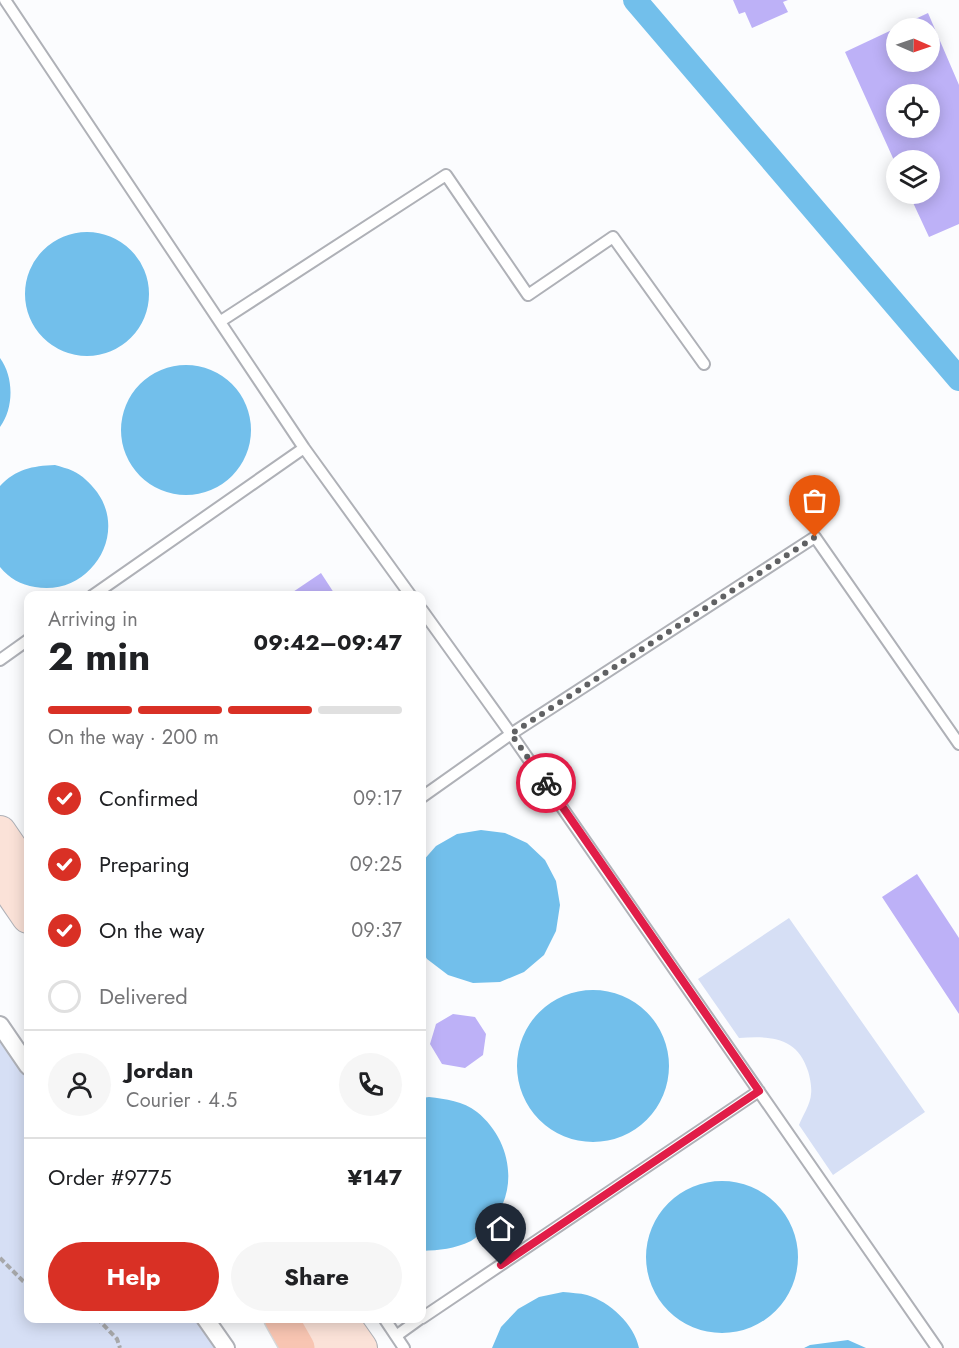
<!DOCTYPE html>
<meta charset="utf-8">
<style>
:root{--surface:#fff;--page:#f6f6f6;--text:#202124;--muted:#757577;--line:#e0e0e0;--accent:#d93025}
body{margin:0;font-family:Jost,sans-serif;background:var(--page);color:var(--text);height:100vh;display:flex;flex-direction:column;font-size:22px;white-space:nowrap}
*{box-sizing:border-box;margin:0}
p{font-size:20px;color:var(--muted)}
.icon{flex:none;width:33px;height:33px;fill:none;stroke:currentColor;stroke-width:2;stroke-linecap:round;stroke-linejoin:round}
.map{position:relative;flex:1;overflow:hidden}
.drawer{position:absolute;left:24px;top:591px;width:402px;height:732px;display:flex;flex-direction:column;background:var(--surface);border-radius:12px;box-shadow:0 3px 15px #0003}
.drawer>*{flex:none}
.needle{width:39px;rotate:92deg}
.tools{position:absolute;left:886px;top:18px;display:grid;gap:12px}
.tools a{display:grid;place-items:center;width:54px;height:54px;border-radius:50%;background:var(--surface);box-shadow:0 3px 15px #0003;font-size:30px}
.pin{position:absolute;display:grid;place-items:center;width:51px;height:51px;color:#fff;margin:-62px -26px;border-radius:50% 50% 50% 0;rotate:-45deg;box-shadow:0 0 6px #0007}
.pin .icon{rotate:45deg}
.courier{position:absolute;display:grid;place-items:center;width:60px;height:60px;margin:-30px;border:4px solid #e11d48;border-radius:50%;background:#fff;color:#222;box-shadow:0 2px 8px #0007}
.head em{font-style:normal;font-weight:700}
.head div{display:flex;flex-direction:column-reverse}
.head{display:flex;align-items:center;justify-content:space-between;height:102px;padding:0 24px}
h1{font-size:39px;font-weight:700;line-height:45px}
.bar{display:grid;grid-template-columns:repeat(4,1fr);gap:9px 6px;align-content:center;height:72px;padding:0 24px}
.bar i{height:8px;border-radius:4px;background:var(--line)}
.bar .current{background:var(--accent)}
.bar p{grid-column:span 4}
.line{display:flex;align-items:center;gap:15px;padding:0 24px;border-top:2px solid var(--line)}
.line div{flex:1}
.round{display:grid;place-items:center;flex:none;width:63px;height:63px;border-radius:32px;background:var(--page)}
ol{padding:0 24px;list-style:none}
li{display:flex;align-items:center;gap:18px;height:66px}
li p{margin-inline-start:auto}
li .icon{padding:6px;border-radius:50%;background:var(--accent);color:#fff;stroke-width:4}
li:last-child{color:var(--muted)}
li i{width:33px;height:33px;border:3px solid var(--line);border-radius:50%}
.action{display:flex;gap:12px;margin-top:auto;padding:12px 24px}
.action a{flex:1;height:69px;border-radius:36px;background:var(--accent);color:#fff;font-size:24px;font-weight:700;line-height:69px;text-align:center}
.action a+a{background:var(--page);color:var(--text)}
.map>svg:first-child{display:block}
.green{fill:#d6dff5}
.water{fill:#72bfeb}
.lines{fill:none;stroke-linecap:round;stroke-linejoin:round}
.canal{stroke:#72bfeb;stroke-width:24}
.building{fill:#bdb1f7;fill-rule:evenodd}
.service-casing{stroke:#afb1b7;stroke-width:14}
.pedestrian-casing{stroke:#afb1b7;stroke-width:20}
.secondary-casing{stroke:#afb1b7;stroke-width:34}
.primary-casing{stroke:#d8d8d9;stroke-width:36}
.path{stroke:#a7a8aa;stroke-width:4;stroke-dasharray:6 3;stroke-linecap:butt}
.service{stroke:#fff;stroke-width:10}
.pedestrian{stroke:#fff;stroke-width:16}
.secondary{stroke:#fbe2d8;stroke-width:32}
.primary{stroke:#f8c5b2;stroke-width:33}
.done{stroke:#606163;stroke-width:6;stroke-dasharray:0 10.8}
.route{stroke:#e11d48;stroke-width:8}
</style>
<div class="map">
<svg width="959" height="1348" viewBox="0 0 959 1348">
<rect width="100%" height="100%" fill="#fbfcfe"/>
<path class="green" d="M789 918 925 1112 833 1175 799 1125C802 1117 811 1103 811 1094 812 1088 810 1077 808 1071 797 1036 769 1036 739 1038L698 979Z
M0 1025 28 1066V1318L205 1319 226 1348H0Z"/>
<path class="water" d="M25 294a62 62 0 1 1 124 0a62 62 0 1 1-124 0Z
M0 358C14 377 14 408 0 427Z
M121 430a65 65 0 1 1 130 0a65 65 0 1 1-130 0Z
M55 465C61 467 67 468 73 471 82 475 90 483 97 492 129 536 88 597 35 587 21 585 9 578 0 567V486C16 469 32 466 55 465Z
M481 830 505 833 527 843 545 860 556 881 560 905 556 931 544 955 524 972 500 982 473 983 448 975 427 959 422 951V862L436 846 457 834Z
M517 1066a76 76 0 1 1 152 0a76 76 0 1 1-152 0Z
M429 1097C446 1099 463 1101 477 1112 513 1141 521 1196 485 1229 480 1233 476 1238 471 1241 454 1249 440 1250 422 1251V1098Z
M646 1257a76 76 0 1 1 152 0a76 76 0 1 1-152 0Z
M563 1292C571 1293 580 1293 587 1295 610 1302 634 1324 639 1348H492L501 1327 518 1309 539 1297Z
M848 1340 866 1348H804L810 1345Z"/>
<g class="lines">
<path class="canal" d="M635 0 959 379"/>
</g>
<path class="building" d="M733 0H788L783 2 788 12 752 28 745 12 739 14Z
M928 13 959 85V224L929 237 909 194H930V160H897V167L845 52ZM897 28H930V62H897ZM897 94H930V128H897Z
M321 573 336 596H287Z
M917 874 959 938V1014L882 897Z
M453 1014 475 1017 486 1034 483 1055 465 1068 442 1064 430 1044 436 1024Z"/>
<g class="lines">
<g class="service-casing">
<path id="service" d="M5 0 304 448 411 596
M221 321 446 175 528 295 613 237 704 364
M92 596 304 448
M422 610 511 734 937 1348
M0 660 28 640
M422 797 511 734 815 537 959 744
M384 1318 404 1348
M422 1318 759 1091
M396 1336 421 1318"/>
</g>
<g class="pedestrian-casing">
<path id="pedestrian" d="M0 1025 28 1066
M205 1318 226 1348"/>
</g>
<g class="secondary-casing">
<path id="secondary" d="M0 832 28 873
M0 876 28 917
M310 1318 331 1348
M340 1318 361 1348"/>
</g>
<g class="primary-casing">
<path id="primary" d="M281 1318 298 1348"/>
</g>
<path class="path" d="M0 1258 23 1281 28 1284
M97 1318 117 1339 120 1348"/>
<use href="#service" class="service"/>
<use href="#pedestrian" class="pedestrian"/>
<use href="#secondary" class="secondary"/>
<use href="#primary" class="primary"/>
</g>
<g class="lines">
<path class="done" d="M546 783 511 734 815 537"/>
<path class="route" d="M501 1265 759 1091 546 783"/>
</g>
</svg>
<div class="tools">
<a><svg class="needle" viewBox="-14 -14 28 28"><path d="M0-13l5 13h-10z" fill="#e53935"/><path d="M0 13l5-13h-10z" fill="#757577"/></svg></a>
<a><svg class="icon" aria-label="locate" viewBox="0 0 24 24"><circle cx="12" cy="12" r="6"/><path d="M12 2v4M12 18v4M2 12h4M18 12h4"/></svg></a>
<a><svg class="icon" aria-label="layers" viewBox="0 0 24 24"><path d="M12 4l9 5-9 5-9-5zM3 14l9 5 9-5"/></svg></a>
</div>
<div class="pin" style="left:815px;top:537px;background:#ea580c"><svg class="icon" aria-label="bag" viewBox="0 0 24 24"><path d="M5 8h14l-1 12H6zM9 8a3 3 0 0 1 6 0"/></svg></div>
<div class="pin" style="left:501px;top:1265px;background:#1f2937"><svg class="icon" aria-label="home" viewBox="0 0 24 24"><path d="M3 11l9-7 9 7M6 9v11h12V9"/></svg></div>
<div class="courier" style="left:546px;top:783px"><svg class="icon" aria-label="bike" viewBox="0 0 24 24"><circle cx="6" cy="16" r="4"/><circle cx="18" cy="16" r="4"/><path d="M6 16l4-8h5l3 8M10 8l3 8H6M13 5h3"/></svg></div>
<section class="drawer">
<div class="head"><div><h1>2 min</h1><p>Arriving in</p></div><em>09:42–09:47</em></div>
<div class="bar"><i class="current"></i><i class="current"></i><i class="current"></i><i></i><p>On the way · 200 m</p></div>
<ol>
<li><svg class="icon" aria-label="check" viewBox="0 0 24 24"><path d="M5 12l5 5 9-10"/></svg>Confirmed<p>09:17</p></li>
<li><svg class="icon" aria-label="check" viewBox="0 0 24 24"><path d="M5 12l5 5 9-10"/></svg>Preparing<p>09:25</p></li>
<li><svg class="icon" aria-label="check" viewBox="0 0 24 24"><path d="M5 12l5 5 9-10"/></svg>On the way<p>09:37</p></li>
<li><i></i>Delivered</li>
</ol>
<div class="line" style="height:108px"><a class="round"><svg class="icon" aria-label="person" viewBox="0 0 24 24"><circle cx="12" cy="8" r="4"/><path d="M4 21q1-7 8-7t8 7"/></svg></a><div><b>Jordan</b><p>Courier · 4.5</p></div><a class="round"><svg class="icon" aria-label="phone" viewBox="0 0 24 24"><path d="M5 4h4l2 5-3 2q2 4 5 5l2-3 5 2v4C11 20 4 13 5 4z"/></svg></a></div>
<div class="line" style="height:78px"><div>Order #9775</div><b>¥147</b></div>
<div class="action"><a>Help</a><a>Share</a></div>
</section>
</div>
